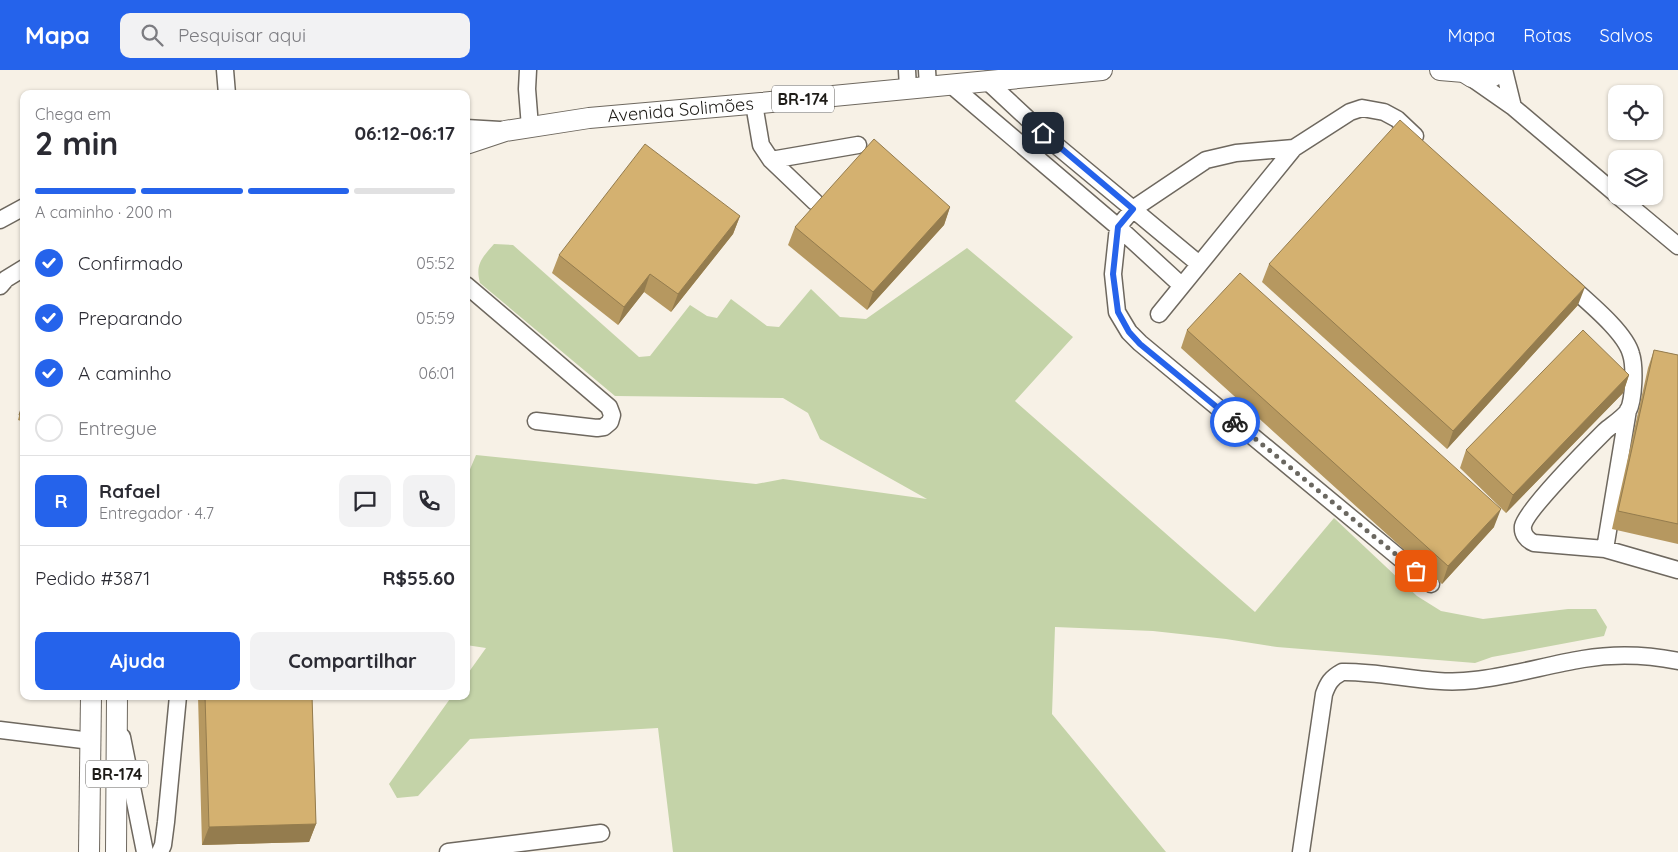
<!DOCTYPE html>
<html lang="pt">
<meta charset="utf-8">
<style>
:root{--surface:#fff;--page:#f2f2f3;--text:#2b2b33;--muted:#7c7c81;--line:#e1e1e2;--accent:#2563eb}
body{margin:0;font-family:Quicksand,sans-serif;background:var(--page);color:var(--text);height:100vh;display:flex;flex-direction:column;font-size:19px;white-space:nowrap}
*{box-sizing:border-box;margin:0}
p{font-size:16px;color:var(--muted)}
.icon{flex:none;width:28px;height:28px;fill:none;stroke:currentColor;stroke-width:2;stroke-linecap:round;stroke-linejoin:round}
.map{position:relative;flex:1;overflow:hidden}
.drawer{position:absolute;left:20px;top:20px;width:450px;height:610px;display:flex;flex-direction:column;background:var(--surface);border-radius:10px;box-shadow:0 1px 4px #0004}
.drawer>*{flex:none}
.controls{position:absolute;left:1608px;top:15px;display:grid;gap:10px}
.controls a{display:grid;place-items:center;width:55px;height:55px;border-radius:10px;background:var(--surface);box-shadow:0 1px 4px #0004;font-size:25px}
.pin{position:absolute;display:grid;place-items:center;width:42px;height:42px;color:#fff;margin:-21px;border-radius:10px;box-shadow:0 2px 8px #0006}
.courier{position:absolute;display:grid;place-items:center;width:50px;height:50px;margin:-25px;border:4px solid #2563eb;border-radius:50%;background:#fff;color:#222;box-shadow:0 1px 6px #0007}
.head em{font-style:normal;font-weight:700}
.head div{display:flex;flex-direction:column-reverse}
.head{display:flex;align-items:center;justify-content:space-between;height:85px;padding:0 15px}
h1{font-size:32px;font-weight:700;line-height:38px}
.bar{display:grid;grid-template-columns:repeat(4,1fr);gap:8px 5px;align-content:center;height:60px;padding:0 15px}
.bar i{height:6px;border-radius:4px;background:var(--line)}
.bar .on{background:var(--accent)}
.bar p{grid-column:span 4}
.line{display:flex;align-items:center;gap:12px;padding:0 15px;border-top:1px solid var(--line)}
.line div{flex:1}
.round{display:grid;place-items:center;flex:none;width:52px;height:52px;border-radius:10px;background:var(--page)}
ol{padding:0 15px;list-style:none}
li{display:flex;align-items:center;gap:15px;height:55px}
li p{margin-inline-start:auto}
li .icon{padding:5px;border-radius:50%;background:var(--accent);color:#fff;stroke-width:4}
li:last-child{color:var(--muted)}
li i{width:28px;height:28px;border:2px solid var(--line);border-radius:50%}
.primary-button{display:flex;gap:10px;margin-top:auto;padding:10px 15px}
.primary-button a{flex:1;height:58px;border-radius:10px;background:var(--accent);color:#fff;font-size:20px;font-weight:700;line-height:58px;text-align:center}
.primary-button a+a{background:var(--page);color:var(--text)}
header{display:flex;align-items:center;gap:30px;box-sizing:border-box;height:70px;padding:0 25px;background:var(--accent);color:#fff}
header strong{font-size:24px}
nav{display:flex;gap:28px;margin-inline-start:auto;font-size:18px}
.search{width:350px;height:45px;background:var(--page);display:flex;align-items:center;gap:12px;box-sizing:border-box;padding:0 18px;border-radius:10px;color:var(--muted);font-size:19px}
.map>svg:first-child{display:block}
.green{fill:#c4d3a8}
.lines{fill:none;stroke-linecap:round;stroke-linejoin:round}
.minor-casing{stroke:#6e685f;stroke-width:19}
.major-casing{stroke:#6e685f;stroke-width:22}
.minor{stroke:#fff;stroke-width:16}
.major{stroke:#fff;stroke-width:20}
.wall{fill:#b69860}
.shaded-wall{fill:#947c4e}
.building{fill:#d4b170;stroke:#947c4e}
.done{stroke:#6a6760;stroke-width:5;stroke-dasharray:0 9}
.route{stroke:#2563eb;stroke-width:6}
.labels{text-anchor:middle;stroke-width:4;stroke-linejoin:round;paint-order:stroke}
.shield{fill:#fff;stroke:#62605d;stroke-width:1}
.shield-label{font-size:16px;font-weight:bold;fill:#1e1c18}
.street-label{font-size:18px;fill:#1e1c18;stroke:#fff}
</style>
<header>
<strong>Mapa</strong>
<div class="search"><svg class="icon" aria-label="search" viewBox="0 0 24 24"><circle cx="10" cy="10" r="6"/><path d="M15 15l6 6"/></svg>Pesquisar aqui</div>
<nav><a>Mapa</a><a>Rotas</a><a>Salvos</a></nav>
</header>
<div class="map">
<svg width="1678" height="782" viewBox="0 0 1678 782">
<rect width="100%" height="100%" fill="#f7f1e6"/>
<path class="green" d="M494 174 513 175 639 287 650 286 690 235 707 246 717 248 731 229 767 256 779 257 811 219 840 247 866 249 967 178 1073 267 1015 331 1255 542 1334 448 1417 526 1441 541 1483 549 1568 539H1596L1607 557 1604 566 1492 587 1475 593 1277 577 1226 569 1153 561 1055 557 1052 644 1166 782H673L658 658 470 669 418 726 397 728 389 714 452 626H466V606L486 578 466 575V404H468L476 385 756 414 783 409 927 429 820 369 808 343 783 328 615 326 480 213C475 194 482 188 494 174Z"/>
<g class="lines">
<g class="minor-casing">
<path id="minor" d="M225 0 227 24
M528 0 527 19 530 57
M907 0 908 18
M927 0 928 16
M1504 0 1513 37
M1470 7 1513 37 1616 124
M986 10 1057 76 1199 194
M950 14 1118 157 1181 215
M754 34 761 75 771 90 815 132
M466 58 500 60
M1415 66 1397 49 1384 42 1362 38 1350 42 1294 78 1236 83 1206 90 1133 139 1118 157 1113 204 1117 242 1129 262 1140 273 1431 514
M771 90 858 75
M1618 126 1678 176
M0 150 24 137
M1566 212C1584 229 1625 261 1631 284 1635 296 1634 330 1628 341 1623 348 1612 355 1605 361 1591 375 1526 440 1523 456 1522 464 1527 470 1534 473L1605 479 1678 500
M466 215 609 337 612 345 610 352 604 357 597 358 536 351
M0 216 6 209 24 198
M1159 244 1294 78
M1605 479 1628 340
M0 660 91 671
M122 667 145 782
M160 782 163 775 166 752 178 626
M448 782 601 763
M1301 782 1324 624C1328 613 1331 608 1342 602 1386 601 1430 616 1475 610 1511 606 1547 595 1583 589 1613 584 1648 585 1678 591"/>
</g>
<g class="major-casing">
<g id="major">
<path d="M1440 0 1464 2"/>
<path d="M1463 0C1473 12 1490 12 1501 0"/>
<path id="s1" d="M466 74 505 61 589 48 761 33 1102 0"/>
<path d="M89 782 91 626"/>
<path d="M116 782 117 626"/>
</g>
</g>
<use href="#minor" class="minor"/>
<use href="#major" class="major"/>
</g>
<path class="wall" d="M950 137 944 155 867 240 788 175 795 157Z
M740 146 733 164 671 242 644 222 618 255 552 203 559 185Z
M1269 194 1578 235 1447 379 1262 212Z
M1187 260 1494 457 1442 514 1181 278Z
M1654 280 1678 285V474L1612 459 1648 298Z
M1629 305 1623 323 1506 443 1460 398 1466 380Z
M24 327V352L18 350Z
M198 626H312L316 754 309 772 202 775Z"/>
<path class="shaded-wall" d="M950 137 944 155 867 240 873 222Z
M740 146 733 164 671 242 678 224Z
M650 204 644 222 618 255 624 237Z
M1585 217 1578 235 1447 379 1453 361Z
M1629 305 1623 323 1506 443 1513 425Z
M1501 439 1494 457 1442 514 1448 496Z
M316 754 309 772 202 775 209 757Z"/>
<path class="building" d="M1400 50 1585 217 1453 361 1269 194Z
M874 69 950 137 873 222 795 157Z
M645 74 740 146 678 224 650 204 624 237 559 185Z
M1240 203 1501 439 1448 496 1187 260Z
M1583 260 1629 305 1513 425 1466 380Z
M1654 280 1678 285V454L1618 441Z
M24 329V346L19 345Z
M205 626H312L316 754 209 757Z"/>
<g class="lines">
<path class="done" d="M1235 352 1416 501"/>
<path class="route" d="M1043 63 1133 139 1118 157 1113 204 1118 242 1129 262 1140 274 1235 352"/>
</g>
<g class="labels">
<g class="shield">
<rect x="772" y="15.5" width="62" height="27" rx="4"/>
<rect x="86" y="690.5" width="62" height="27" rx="4"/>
</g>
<g class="shield-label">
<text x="803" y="35">BR-174</text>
<text x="117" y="710">BR-174</text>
</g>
<g class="street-label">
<text dy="6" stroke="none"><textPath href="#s1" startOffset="218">Avenida Solimões</textPath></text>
</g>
</g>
</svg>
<div class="controls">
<a><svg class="icon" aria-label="locate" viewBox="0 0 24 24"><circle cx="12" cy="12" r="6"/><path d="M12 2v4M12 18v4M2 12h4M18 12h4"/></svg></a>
<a><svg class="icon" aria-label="layers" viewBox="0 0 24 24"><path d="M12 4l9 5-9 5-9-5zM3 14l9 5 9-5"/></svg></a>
</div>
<div class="pin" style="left:1416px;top:501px;background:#ea580c"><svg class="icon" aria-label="bag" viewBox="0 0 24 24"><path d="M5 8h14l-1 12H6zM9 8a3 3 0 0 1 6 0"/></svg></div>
<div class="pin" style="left:1043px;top:63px;background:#1f2937"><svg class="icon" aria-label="home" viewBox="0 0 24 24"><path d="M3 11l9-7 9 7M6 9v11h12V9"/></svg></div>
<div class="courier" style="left:1235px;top:352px"><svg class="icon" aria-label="bike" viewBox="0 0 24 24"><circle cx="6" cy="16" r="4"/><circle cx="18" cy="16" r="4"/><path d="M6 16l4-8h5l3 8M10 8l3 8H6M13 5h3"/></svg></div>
<section class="drawer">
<div class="head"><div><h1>2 min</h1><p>Chega em</p></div><em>06:12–06:17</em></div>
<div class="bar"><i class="on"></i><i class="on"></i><i class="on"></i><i></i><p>A caminho · 200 m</p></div>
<ol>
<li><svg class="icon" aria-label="check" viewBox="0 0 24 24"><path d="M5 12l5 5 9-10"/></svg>Confirmado<p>05:52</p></li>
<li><svg class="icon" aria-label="check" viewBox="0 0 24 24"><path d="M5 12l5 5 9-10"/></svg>Preparando<p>05:59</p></li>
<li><svg class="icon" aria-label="check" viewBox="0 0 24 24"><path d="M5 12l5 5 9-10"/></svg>A caminho<p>06:01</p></li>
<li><i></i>Entregue</li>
</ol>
<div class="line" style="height:90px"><b class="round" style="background:var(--accent);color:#fff">R</b><div><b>Rafael</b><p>Entregador · 4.7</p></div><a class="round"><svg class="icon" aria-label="chat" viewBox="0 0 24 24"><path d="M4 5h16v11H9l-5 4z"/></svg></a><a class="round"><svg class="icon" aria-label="phone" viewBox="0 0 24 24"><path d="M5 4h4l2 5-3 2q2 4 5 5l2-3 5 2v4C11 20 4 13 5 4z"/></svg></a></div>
<div class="line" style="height:65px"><div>Pedido #3871</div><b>R$55.60</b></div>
<div class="primary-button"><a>Ajuda</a><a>Compartilhar</a></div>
</section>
</div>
